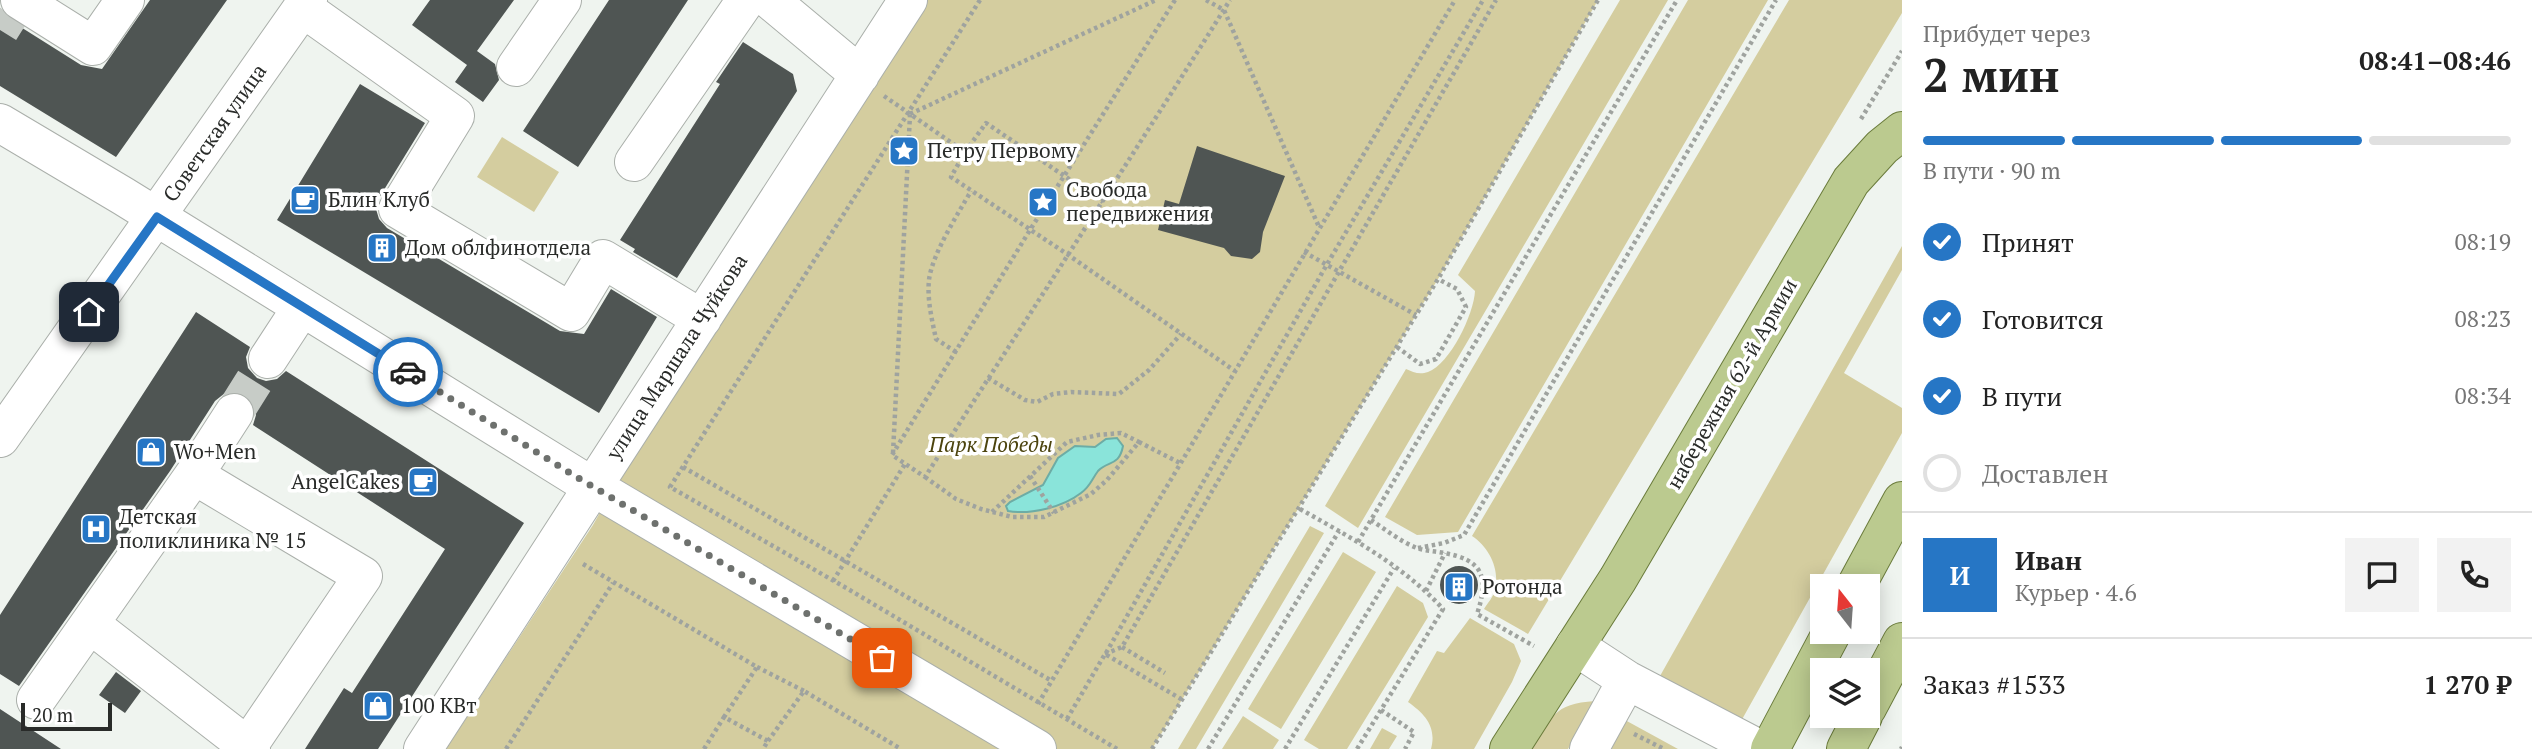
<!DOCTYPE html>
<html lang="ru">
<meta charset="utf-8">
<style>
:root{--surface:#fff;--page:#f2f2f2;--text:#222;--muted:#767676;--line:#e0e0e0;--accent:#2676c5}
body{margin:0;font-family:"PT Serif",serif;background:var(--page);color:var(--text);height:100vh;display:flex;flex-direction:column;font-size:26px;white-space:nowrap}
*{box-sizing:border-box;margin:0}
p{font-size:23px;color:var(--muted)}
.icon{flex:none;width:38px;height:38px;fill:none;stroke:currentColor;stroke-width:2;stroke-linecap:round;stroke-linejoin:round}
.map{position:relative;flex:1;overflow:hidden}
.sheet{display:flex;flex-direction:column;background:var(--surface);width:630px}
.sheet>*{flex:none}
.needle{width:46px;rotate:343deg}
.buttons{position:absolute;left:1810px;top:574px;display:grid;gap:14px}
.buttons a{display:grid;place-items:center;width:70px;height:70px;border-radius:0px;background:var(--surface);box-shadow:0 4px 18px #0003;font-size:35px}
.scale{position:absolute;left:21px;bottom:18px;width:91px;box-sizing:border-box;padding-left:7px;border:4px solid #292b29;border-top:0;font-size:19px;line-height:24px;white-space:nowrap;color:#292b29;-webkit-text-stroke:5px #fff;paint-order:stroke}
.pin{position:absolute;display:grid;place-items:center;width:60px;height:60px;color:#fff;margin:-30px;border-radius:14px;box-shadow:0 4px 10px #0006}
.courier{position:absolute;display:grid;place-items:center;width:70px;height:70px;margin:-35px;border:5px solid #2676c5;border-radius:50%;background:#fff;color:#222;box-shadow:0 2px 9px #0007}
.overview em{font-style:normal;font-weight:800}
.overview div{display:flex;flex-direction:column-reverse}
.overview{display:flex;align-items:center;justify-content:space-between;height:119px;padding:0 21px}
h1{font-size:46px;font-weight:800;line-height:52px}
.bar{display:grid;grid-template-columns:repeat(4,1fr);gap:10px 7px;align-content:center;height:84px;padding:0 21px}
.bar i{height:9px;border-radius:5px;background:var(--line)}
.bar .selected{background:var(--accent)}
.bar p{grid-column:span 4}
.line{display:flex;align-items:center;gap:18px;padding:0 21px;border-top:2px solid var(--line)}
.line div{flex:1}
.round{display:grid;place-items:center;flex:none;width:74px;height:74px;border-radius:0px;background:var(--page)}
ol{padding:0 21px;list-style:none}
li{display:flex;align-items:center;gap:21px;height:77px}
li p{margin-inline-start:auto}
li .icon{padding:7px;border-radius:50%;background:var(--accent);color:#fff;stroke-width:4}
li:last-child{color:var(--muted)}
li i{width:38px;height:38px;border:4px solid var(--line);border-radius:50%}
main{display:flex;flex:1;min-height:0}
.map>svg:first-child{display:block}
.green{fill:#d4cd9f}
.water{fill:#8ae4da;stroke:#6daca5;stroke-width:2}
.building{fill:#4f5553}
.lines{fill:none;stroke-linecap:round;stroke-linejoin:round}
.minor-tunnel{stroke:#c7ccc7;stroke-width:38;stroke-dasharray:38 19;stroke-linecap:butt}
.minor-casing{stroke:#aaafaa;stroke-width:40}
.major-casing{stroke:#6a7b3b;stroke-width:40}
.path{stroke:#9fa39f;stroke-width:4.5;stroke-dasharray:3.5 3.5;stroke-linecap:butt}
.minor{stroke:#fff;stroke-width:38}
.major{stroke:#bbca8f;stroke-width:38}
.done{stroke:#6e716e;stroke-width:7;stroke-dasharray:0 12.6}
.route{stroke:#2676c5;stroke-width:9}
.labels{text-anchor:middle;stroke-width:7;stroke-linejoin:round;paint-order:stroke}
.street-label{font-size:21px;fill:#292b29;stroke:#fff}
.poi-label{font-size:21px;fill:#292b29;stroke:#fff;text-anchor:start}
.park-label{font-size:21px;font-style:italic;fill:#4c440e;stroke:#fff}
</style>
<main>
<div class="map">
<svg width="1902" height="749" viewBox="0 0 1902 749">
<rect width="100%" height="100%" fill="#eff4ef"/>
<path class="green" d="M927 0H1598L1438 279 1152 749H446L593 525 630 459Z
M1620 0H1668L1358 528 1325 506 1406 369C1413 372 1419 375 1428 372 1450 364 1474 314 1475 291L1458 275Z
M1688 0H1768L1458 532 1417 535 1385 517Z
M1789 0H1902V13L1528 634 1484 609C1487 604 1494 596 1495 590 1500 569 1489 547 1472 536Z
M502 137 559 172 534 212 477 177Z
M1902 246V270L1844 373 1902 408V433L1740 723 1660 676Z
M1310 526 1324 533 1196 749H1178Z
M1343 552 1376 572 1281 729 1248 709Z
M1397 586 1423 603 1428 617 1347 749H1319L1304 740Z
M1470 618 1514 644 1521 661 1512 682 1474 749H1431C1437 727 1425 714 1408 702L1437 651 1444 653Z
M1595 701 1568 749H1531C1552 717 1553 704 1595 701Z
M1243 716 1279 740 1273 749H1222Z
M1625 720 1678 749H1608Z
M1382 728 1397 736 1389 749H1370Z"/>
<path class="water" d="M1117 438 1123 446C1119 467 1108 460 1098 471 1092 479 1090 487 1081 493 1063 507 1031 515 1008 511L1006 506 1010 502 1043 485 1058 458 1075 446 1095 447 1106 439Z"/>
<path class="building" d="M150 0H227L116 157 0 86V8L8 19 81 65 102 69Z
M430 0H514L477 51 495 64 499 80 483 102 455 82 467 65 412 25Z
M609 0H688L578 167 523 131Z
M743 42 793 74 797 91 677 278 633 252 635 249 620 240 720 84 716 82Z
M360 84 425 123 379 198 376 209 379 219 387 228 560 331 584 334 611 289 657 317 599 413 277 220Z
M1197 146 1285 176 1263 232 1260 252 1252 259 1231 256 1224 248 1158 230 1165 200 1179 204Z
M196 312 250 347 246 357 248 368 257 378 266 381 277 379 286 371 524 523 378 749H305L344 688 352 693 445 549 253 425 256 415 254 404 246 395 236 391 225 393 215 401 170 471 19 686 0 674V615Z
M1440 585a19 19 0 1 1 38 0a19 19 0 1 1-38 0Z
M116 672 141 691 125 713 99 695Z
M0 709 61 749H0Z"/>
<g class="lines">
<path class="minor-tunnel" d="M0 30 10 14
M234 413 268 359"/>
<g class="minor-casing">
<path id="minor" d="M20 0 93 46 125 0
M770 0 860 75
M303 8 455 116 398 209 571 312 603 259 702 319
M516 67 562 0
M0 123 123 196 575 476 1037 749
M634 162 746 0
M268 359 302 307
M0 438 308 0
M194 475 234 413
M90 624 251 749
M1575 646 1627 680 1759 749
M36 700 194 475 363 576 246 749
M423 749 908 0
M1589 749 1627 680"/>
</g>
<g class="major-casing">
<path id="major" d="M1856 586 1902 501
M1867 708 1902 642
M1509 749 1618 579 1851 181 1882 147 1902 131
M1770 749 1832 632
M1846 749 1863 716"/>
</g>
<path class="path" d="M980 0 670 487 848 589 1117 749
M1175 0 1030 230 892 455 925 477C1027 318 1130 160 1230 0
M1206 0 1224 10 1319 227
M884 96 965 152 951 177 1067 254 1235 371
M910 114 1156 0
M1861 119 1902 51
M965 152 986 123 1103 202
M1304 252 1416 315
M1397 347 1420 364 1436 359 1466 307 1457 289 1438 279
M956 352 936 339C932 320 927 300 929 280 932 254 958 214 971 191
M988 378 1025 400 1037 402 1053 394 1071 392 1119 394 1149 370 1181 334
M893 453 910 115
M683 467 1052 681
M1030 476 1054 513
M925 477 956 499 981 509 1012 517H1044L1091 494 1107 480 1139 442 1180 463
M1300 509C1350 537 1404 566 1443 609L1357 749
M992 512 1067 442 1098 435 1121 433 1139 442
M1371 520C1385 529 1401 542 1417 548 1425 551 1435 551 1444 553 1484 560 1489 578 1477 614L1534 646
M1358 542 1677 0
M1418 548 1444 543 1464 535 1776 0
M583 564 757 667 724 717
M833 581 905 464
M1426 591 1445 553
M1122 647 1165 673
M1106 653 1326 266 1483 0
M1105 654 1122 647 1496 0
M757 667 804 691
M1038 704 1455 0
M1381 710 1414 732 1405 749
M1067 719 1105 654 1181 699
M1634 734 1664 749
M768 741 804 691 901 749
M506 749 613 583
M704 749 724 717 768 741 763 749
M1152 749 1438 279 1598 0
M1208 749 1339 531
M1285 749 1394 568
M1901 749 1902 747"/>
<use href="#minor" class="minor"/>
<use href="#major" class="major"/>
</g>
<g class="lines">
<path class="done" d="M408 372 575 476 882 658"/>
<path class="route" d="M89 312 157 217 408 372"/>
</g>
<defs>
<g id="sight-square" transform="scale(1.575)"><rect x="-9" y="-9" width="18" height="18" rx="4" fill="#2676c5" stroke="#fff"/><path d="M0-6L1.8-2.2L6-1.7L2.9 1.2L3.7 5.4L0 3.3L-3.7 5.4L-2.9 1.2L-6-1.7L-1.8-2.2Z" fill="#fff"/></g>
<g id="cafe-square" transform="scale(1.575)"><rect x="-9" y="-9" width="18" height="18" rx="4" fill="#2676c5" stroke="#fff"/><path d="M-5.5-4.5H6V0H3Q3 3.5 0 3.5H-2.5Q-5.5 3.5-5.5 0ZM3-3.2v2h1.7v-2ZM-6 4.5H4V6H-6Z" fill="#fff"/></g>
<g id="building-square" transform="scale(1.575)"><rect x="-9" y="-9" width="18" height="18" rx="4" fill="#2676c5" stroke="#fff"/><path d="M-4-6H4V6H1V3H-1V6H-4ZM-2.5-4.3h1.7v1.8h-1.7ZM.8-4.3h1.7v1.8H.8ZM-2.5-1h1.7V.8h-1.7ZM.8-1h1.7V.8H.8Z" fill="#fff"/></g>
<g id="shop-square" transform="scale(1.575)"><rect x="-9" y="-9" width="18" height="18" rx="4" fill="#2676c5" stroke="#fff"/><path d="M-5-2.5h2.3a2.7 3.5 0 0 1 5.4 0H5L5.5 6h-11ZM-1.5-2.5h3a1.5 2.3 0 0 0-3 0Z" fill="#fff"/></g>
<g id="hospital-square" transform="scale(1.575)"><rect x="-9" y="-9" width="18" height="18" rx="4" fill="#2676c5" stroke="#fff"/><path d="M-5-5h3v3.5h4V-5h3V5h-3V1.5h-4V5h-3Z" fill="#fff"/></g>
</defs>
<g fill-rule="evenodd">
<use href="#sight-square" x="904" y="151"/>
<use href="#cafe-square" x="305" y="200"/>
<use href="#sight-square" x="1043" y="202"/>
<use href="#building-square" x="382" y="248"/>
<use href="#shop-square" x="151" y="452"/>
<use href="#cafe-square" x="423" y="482"/>
<use href="#hospital-square" x="96" y="529"/>
<use href="#building-square" x="1459" y="587"/>
<use href="#shop-square" x="378" y="706"/>
</g>
<g class="labels">
<g class="street-label">
<text transform="translate(215 133) rotate(-55)" y="7">Советская улица</text>
<text transform="translate(677 357) rotate(-57)" y="7">улица Маршала Чуйкова</text>
<text transform="translate(1732 384) rotate(-60)" y="7">набережная 62-й Армии</text>
</g>
<g class="poi-label">
<text x="927" y="158">Петру Первому</text>
<text x="1066" y="197">Свобода<tspan x="1066" dy="24">передвижения</tspan></text>
<text x="328" y="207">Блин Клуб</text>
<text x="405" y="255">Дом облфинотдела</text>
<text x="174" y="459">Wo+Men</text>
<text x="400" y="489" text-anchor="end">AngelCakes</text>
<text x="119" y="524">Детская<tspan x="119" dy="24">поликлиника № 15</tspan></text>
<text x="1482" y="594">Ротонда</text>
<text x="401" y="713">100 КВт</text>
</g>
<g class="park-label">
<text x="991" y="452">Парк Победы</text>
</g>
</g>
</svg>
<div class="buttons">
<a><svg class="needle" viewBox="-14 -14 28 28"><path d="M0-13l5 13h-10z" fill="#e53935"/><path d="M0 13l5-13h-10z" fill="#767676"/></svg></a>
<a><svg class="icon" aria-label="layers" viewBox="0 0 24 24"><path d="M12 4l9 5-9 5-9-5zM3 14l9 5 9-5"/></svg></a>
</div>
<div class="scale">20 m</div>
<div class="pin" style="left:882px;top:658px;background:#ea580c"><svg class="icon" aria-label="bag" viewBox="0 0 24 24"><path d="M5 8h14l-1 12H6zM9 8a3 3 0 0 1 6 0"/></svg></div>
<div class="pin" style="left:89px;top:312px;background:#1f2937"><svg class="icon" aria-label="home" viewBox="0 0 24 24"><path d="M3 11l9-7 9 7M6 9v11h12V9"/></svg></div>
<div class="courier" style="left:408px;top:372px"><svg class="icon" aria-label="car" viewBox="0 0 24 24"><path d="M5 17H2v-5l4-1 3-4h7l3 4 3 1v5h-3M9 17h6M6 11h13"/><circle cx="7" cy="17" r="2"/><circle cx="17" cy="17" r="2"/></svg></div>
</div>
<section class="sheet">
<div class="overview"><div><h1>2 мин</h1><p>Прибудет через</p></div><em>08:41–08:46</em></div>
<div class="bar"><i class="selected"></i><i class="selected"></i><i class="selected"></i><i></i><p>В пути · 90 m</p></div>
<ol>
<li><svg class="icon" aria-label="check" viewBox="0 0 24 24"><path d="M5 12l5 5 9-10"/></svg>Принят<p>08:19</p></li>
<li><svg class="icon" aria-label="check" viewBox="0 0 24 24"><path d="M5 12l5 5 9-10"/></svg>Готовится<p>08:23</p></li>
<li><svg class="icon" aria-label="check" viewBox="0 0 24 24"><path d="M5 12l5 5 9-10"/></svg>В пути<p>08:34</p></li>
<li><i></i>Доставлен</li>
</ol>
<div class="line" style="height:126px"><b class="round" style="background:var(--accent);color:#fff">И</b><div><b>Иван</b><p>Курьер · 4.6</p></div><a class="round"><svg class="icon" aria-label="chat" viewBox="0 0 24 24"><path d="M4 5h16v11H9l-5 4z"/></svg></a><a class="round"><svg class="icon" aria-label="phone" viewBox="0 0 24 24"><path d="M5 4h4l2 5-3 2q2 4 5 5l2-3 5 2v4C11 20 4 13 5 4z"/></svg></a></div>
<div class="line" style="height:91px"><div>Заказ #1533</div><b>1 270 ₽</b></div>
</section>
</main>
